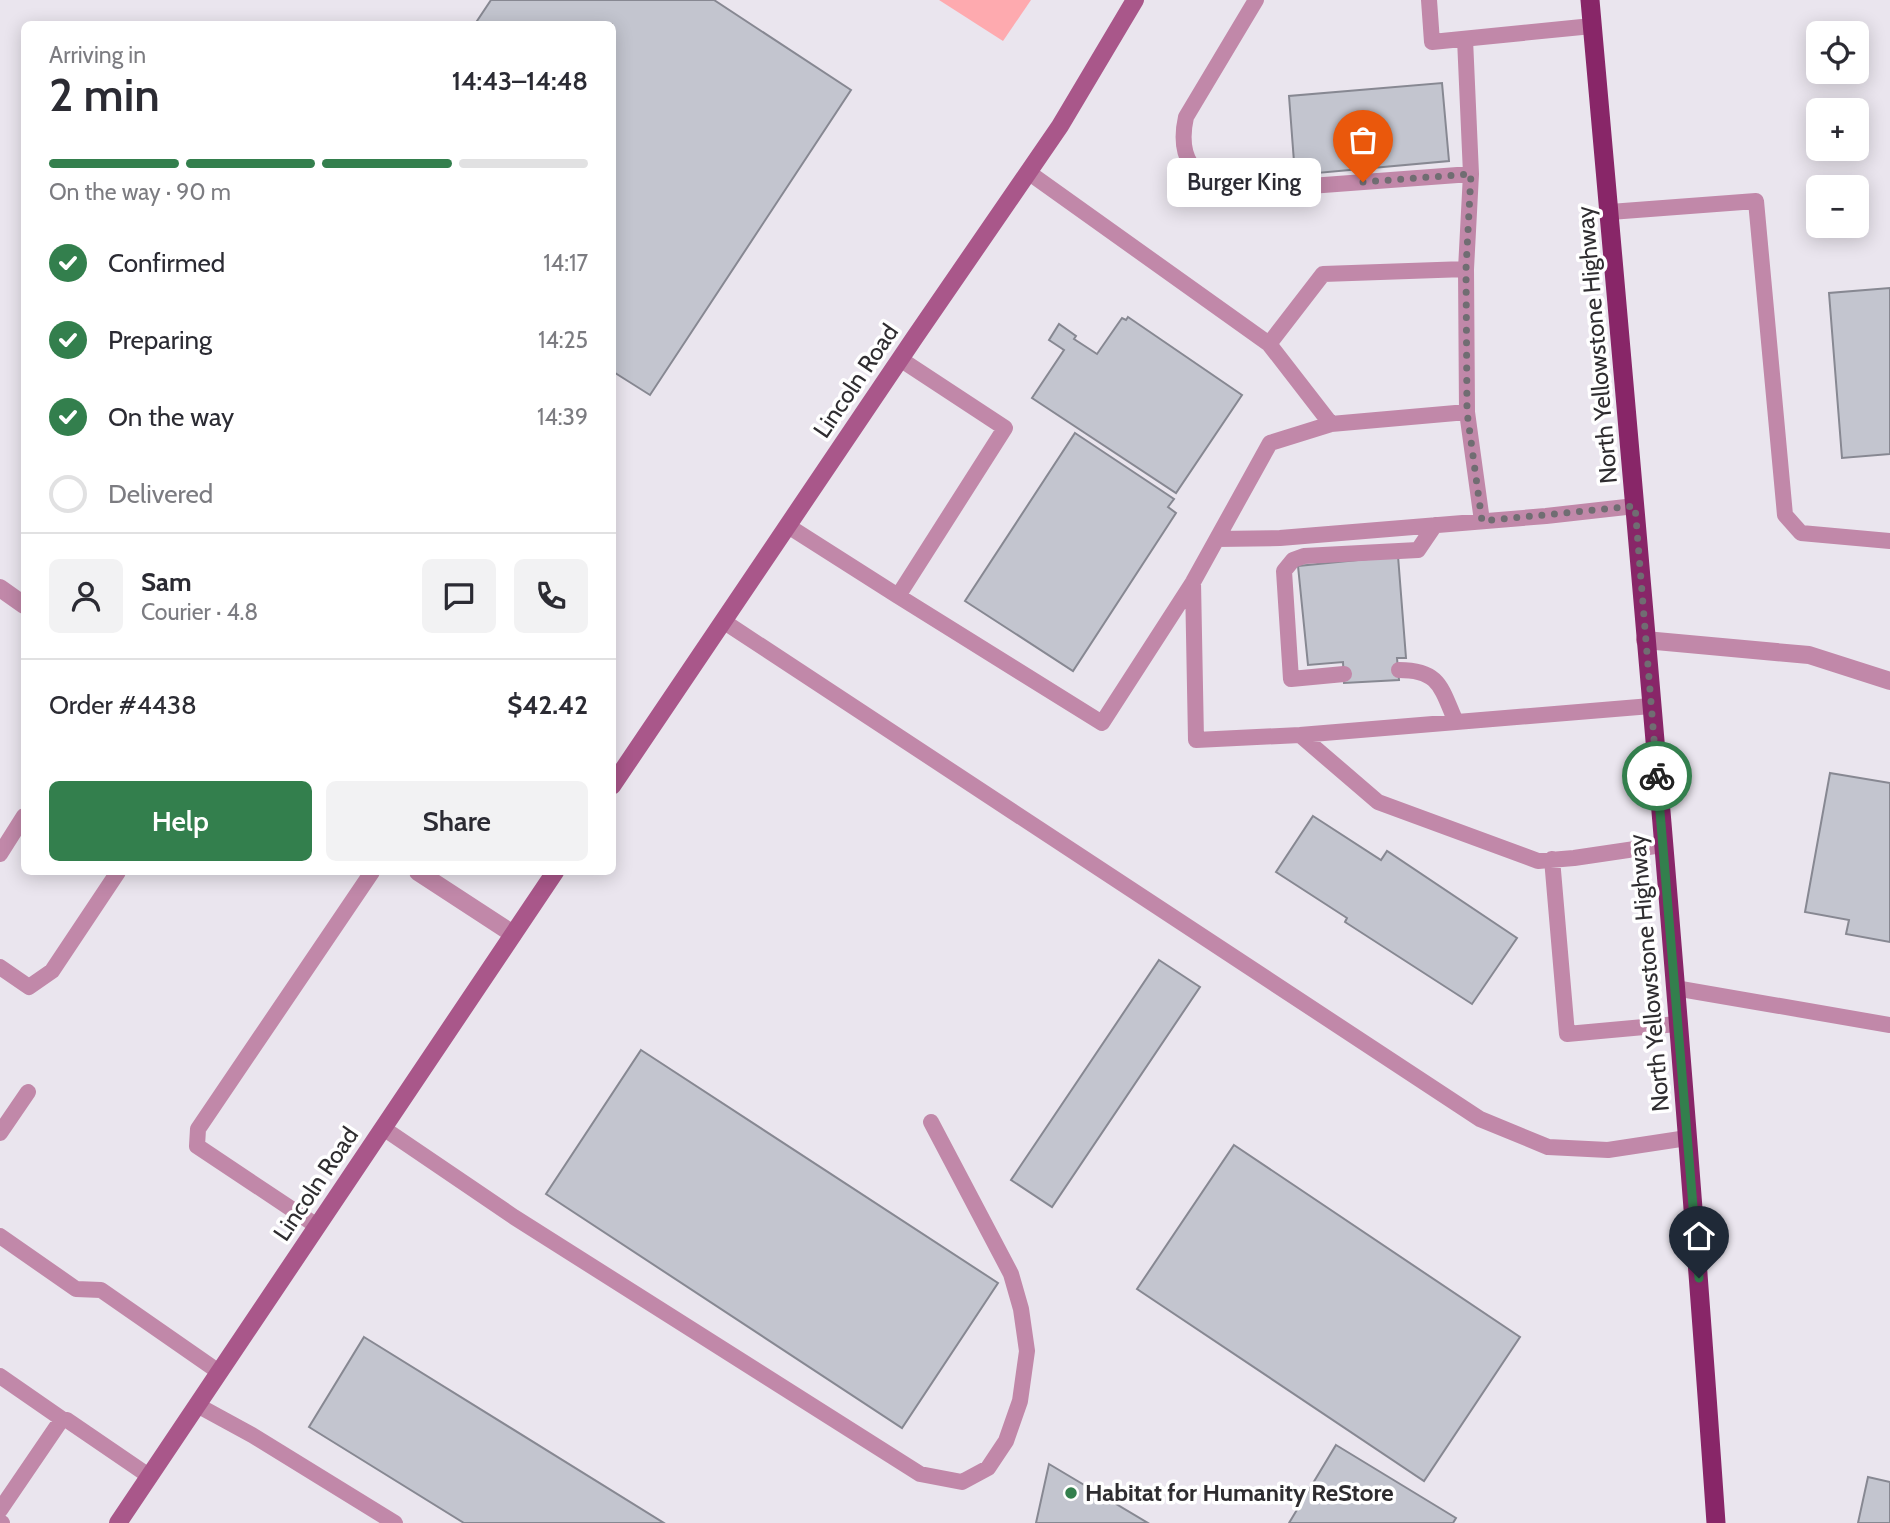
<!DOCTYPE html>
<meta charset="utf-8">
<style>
:root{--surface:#fff;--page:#f2f2f3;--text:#2b2b33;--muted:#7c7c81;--line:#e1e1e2;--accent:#337f4d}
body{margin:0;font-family:Cabin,sans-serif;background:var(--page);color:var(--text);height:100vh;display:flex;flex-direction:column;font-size:26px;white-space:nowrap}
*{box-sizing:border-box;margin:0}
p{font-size:23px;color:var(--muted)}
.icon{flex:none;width:38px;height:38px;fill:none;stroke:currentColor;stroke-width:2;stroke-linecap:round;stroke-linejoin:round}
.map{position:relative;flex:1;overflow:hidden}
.panel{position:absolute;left:21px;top:21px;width:595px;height:854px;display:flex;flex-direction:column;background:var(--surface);border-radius:10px;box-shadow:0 4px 18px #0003}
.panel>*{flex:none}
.tools{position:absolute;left:1806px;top:21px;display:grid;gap:14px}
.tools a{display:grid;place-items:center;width:63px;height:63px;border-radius:10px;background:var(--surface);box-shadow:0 4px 18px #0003;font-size:35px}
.pin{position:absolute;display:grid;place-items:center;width:60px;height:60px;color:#fff;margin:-72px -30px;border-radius:50% 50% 50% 0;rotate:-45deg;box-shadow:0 0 7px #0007}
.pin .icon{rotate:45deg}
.courier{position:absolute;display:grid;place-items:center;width:70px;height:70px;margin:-35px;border:5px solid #337f4d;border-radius:50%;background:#fff;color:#222;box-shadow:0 2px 9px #0007}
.bubble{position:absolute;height:49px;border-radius:10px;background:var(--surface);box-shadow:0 4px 18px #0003;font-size:23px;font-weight:600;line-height:49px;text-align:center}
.overview em{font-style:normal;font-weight:600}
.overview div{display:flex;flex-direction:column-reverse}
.overview{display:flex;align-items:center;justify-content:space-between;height:119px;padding:0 28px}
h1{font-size:46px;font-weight:600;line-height:52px}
.bar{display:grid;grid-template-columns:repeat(4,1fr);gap:10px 7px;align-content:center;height:84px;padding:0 28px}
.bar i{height:9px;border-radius:5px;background:var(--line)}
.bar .current{background:var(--accent)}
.bar p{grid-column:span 4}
.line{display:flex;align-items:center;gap:18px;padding:0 28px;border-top:2px solid var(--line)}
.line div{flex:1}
.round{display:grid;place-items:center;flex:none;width:74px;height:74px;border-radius:10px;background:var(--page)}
ol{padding:0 28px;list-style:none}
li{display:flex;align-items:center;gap:21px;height:77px}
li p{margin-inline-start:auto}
li .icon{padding:7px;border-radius:50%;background:var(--accent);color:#fff;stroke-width:4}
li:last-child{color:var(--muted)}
li i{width:38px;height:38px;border:4px solid var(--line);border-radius:50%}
.action{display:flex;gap:14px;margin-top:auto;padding:14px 28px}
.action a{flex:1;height:80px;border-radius:10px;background:var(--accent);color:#fff;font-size:28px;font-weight:600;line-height:80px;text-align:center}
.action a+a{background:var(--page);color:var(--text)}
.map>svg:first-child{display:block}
.green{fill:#feaaaf}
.building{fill:#c3c5cf;stroke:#878892;stroke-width:2}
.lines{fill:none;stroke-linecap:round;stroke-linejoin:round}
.service{stroke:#c188a9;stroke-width:16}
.minor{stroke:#c188a9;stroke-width:18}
.tertiary{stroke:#c188a9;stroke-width:18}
.secondary{stroke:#a9578a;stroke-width:18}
.trunk{stroke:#882668;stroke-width:19}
.done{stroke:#706d72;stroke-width:7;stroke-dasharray:0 12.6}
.route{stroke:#337f4d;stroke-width:9}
.poi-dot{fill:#337f4d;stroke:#fff;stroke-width:2.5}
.labels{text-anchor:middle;stroke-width:7;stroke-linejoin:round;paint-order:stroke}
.street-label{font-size:24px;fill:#2f2d30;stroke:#fff}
.poi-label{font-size:24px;font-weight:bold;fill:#2f2d30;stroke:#fff;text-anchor:start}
</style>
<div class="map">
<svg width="1890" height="1523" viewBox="0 0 1890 1523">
<rect width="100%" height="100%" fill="#eae5ee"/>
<path class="green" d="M939 0H1031L1003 41Z"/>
<path class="building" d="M491 0H714L851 90 650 395 612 371V24H475Z
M1442 83 1449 161 1295 175 1289 96Z
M1890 288V454L1842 458 1829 293Z
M1128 317 1242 395 1176 493 1032 398 1064 350 1049 340 1059 324 1076 336 1074 339 1097 354 1122 318 1126 320Z
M1075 433 1174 499 1168 507 1176 513 1073 671 965 601Z
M1398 556 1406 658H1397L1399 680 1344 683 1343 662 1308 665 1298 566Z
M1830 773 1890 783V942L1846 934 1849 920 1805 912Z
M1313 816 1381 860 1387 851 1517 938 1472 1004 1345 922 1347 918 1276 872Z
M1159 960 1200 987 1052 1207 1011 1180Z
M641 1050 998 1283 902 1428 546 1194Z
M1234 1145 1520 1337 1424 1481 1137 1289Z
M364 1337 664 1523H464L309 1427Z
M1336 1445 1456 1518 1453 1523H1289Z
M1049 1464 1148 1523H1036Z
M1868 1477 1890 1482V1523H1858Z"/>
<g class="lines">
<path class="service" d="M1256 0 1186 117C1177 157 1193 178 1229 192L1471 174
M1429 0 1432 42 1592 26
M1465 39 1471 174 1466 269 1467 412 1482 521
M1028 172 1269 344 1331 424 1467 412
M1610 212 1756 201 1785 515 1801 533 1890 541
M1269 344 1323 274 1466 269
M900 359 1005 428 898 596 1102 723 1193 582 1270 443 1331 424
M788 526 898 596
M1217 539 1280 538 1546 516 1635 506
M1193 582 1196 740 1300 735 1651 706
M723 621 1480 1119 1548 1147 1608 1150 1687 1138
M1399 670C1440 670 1441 688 1456 722
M1344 674 1291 679 1284 571 1293 560 1304 556 1418 550 1435 525
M1300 735 1378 802 1538 861 1574 858 1662 845
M0 854 24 816
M1552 859 1567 1034 1677 1024
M0 967 29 987 52 971 118 872
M1675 988 1890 1025
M383 1128 514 1217 920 1474 962 1482 988 1468 1006 1441 1020 1401 1027 1351 1021 1309 1011 1274 931 1122
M0 1133 28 1092
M317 1226 197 1146 198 1129 372 872
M0 1236 76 1289 101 1290 219 1372
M0 1376 62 1419
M197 1405 252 1435 395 1523
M0 1510 62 1419 67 1420 149 1476
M0 1522 2 1523"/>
<path class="minor" d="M0 588 24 605
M418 872 513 934"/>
<path class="tertiary" d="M1645 640 1809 655 1890 681"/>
<path class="secondary" d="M612 786 915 337 1060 126 1135 0
M118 1523 555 872"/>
<path class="trunk" d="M1590 0C1635 507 1681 1015 1716 1523"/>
</g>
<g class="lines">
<path class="done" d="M1363 182 1471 174 1466 269 1467 412 1482 521 1635 506 1657 776"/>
<path class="route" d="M1657 776 1699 1278"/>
</g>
<circle class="poi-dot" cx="1071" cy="1493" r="7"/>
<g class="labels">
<g class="street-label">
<text transform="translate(1597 345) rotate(-95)" y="8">North Yellowstone Highway</text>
<text transform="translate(856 381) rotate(-56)" y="8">Lincoln Road</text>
<text transform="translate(1649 973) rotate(-95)" y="8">North Yellowstone Highway</text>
<text transform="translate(316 1184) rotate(-56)" y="8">Lincoln Road</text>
</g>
<g class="poi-label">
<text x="1085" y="1501">Habitat for Humanity ReStore</text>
</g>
</g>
</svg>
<div class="tools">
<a><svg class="icon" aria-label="locate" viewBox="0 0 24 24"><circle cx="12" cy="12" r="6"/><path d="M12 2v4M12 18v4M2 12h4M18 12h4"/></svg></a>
<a>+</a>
<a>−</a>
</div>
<div class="pin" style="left:1363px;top:182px;background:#ea580c"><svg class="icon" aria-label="bag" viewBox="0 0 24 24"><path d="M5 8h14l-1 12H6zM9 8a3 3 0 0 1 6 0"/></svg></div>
<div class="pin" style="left:1699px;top:1278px;background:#1f2937"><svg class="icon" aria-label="home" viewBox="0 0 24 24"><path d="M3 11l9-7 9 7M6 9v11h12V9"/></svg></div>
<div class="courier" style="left:1657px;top:776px"><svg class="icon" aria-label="bike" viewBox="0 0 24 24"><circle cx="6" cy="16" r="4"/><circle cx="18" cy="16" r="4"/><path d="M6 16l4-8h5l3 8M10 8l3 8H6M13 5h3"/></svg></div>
<div class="bubble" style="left:1167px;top:158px;width:154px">Burger King</div>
<section class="panel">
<div class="overview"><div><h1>2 min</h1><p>Arriving in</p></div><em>14:43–14:48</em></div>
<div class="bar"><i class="current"></i><i class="current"></i><i class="current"></i><i></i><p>On the way · 90 m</p></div>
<ol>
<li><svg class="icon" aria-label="check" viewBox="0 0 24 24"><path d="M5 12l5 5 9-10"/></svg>Confirmed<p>14:17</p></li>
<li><svg class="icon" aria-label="check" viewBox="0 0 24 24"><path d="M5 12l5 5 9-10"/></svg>Preparing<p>14:25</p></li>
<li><svg class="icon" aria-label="check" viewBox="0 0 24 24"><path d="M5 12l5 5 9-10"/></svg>On the way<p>14:39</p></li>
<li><i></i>Delivered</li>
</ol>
<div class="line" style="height:126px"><a class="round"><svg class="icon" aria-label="person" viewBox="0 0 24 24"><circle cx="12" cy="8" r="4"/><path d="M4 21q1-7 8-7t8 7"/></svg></a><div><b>Sam</b><p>Courier · 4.8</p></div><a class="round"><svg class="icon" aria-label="chat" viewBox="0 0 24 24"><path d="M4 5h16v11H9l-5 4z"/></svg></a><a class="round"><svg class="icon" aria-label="phone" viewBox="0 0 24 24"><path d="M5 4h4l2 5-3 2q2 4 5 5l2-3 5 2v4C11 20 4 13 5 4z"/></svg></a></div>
<div class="line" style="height:91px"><div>Order #4438</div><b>$42.42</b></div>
<div class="action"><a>Help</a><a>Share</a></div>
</section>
</div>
